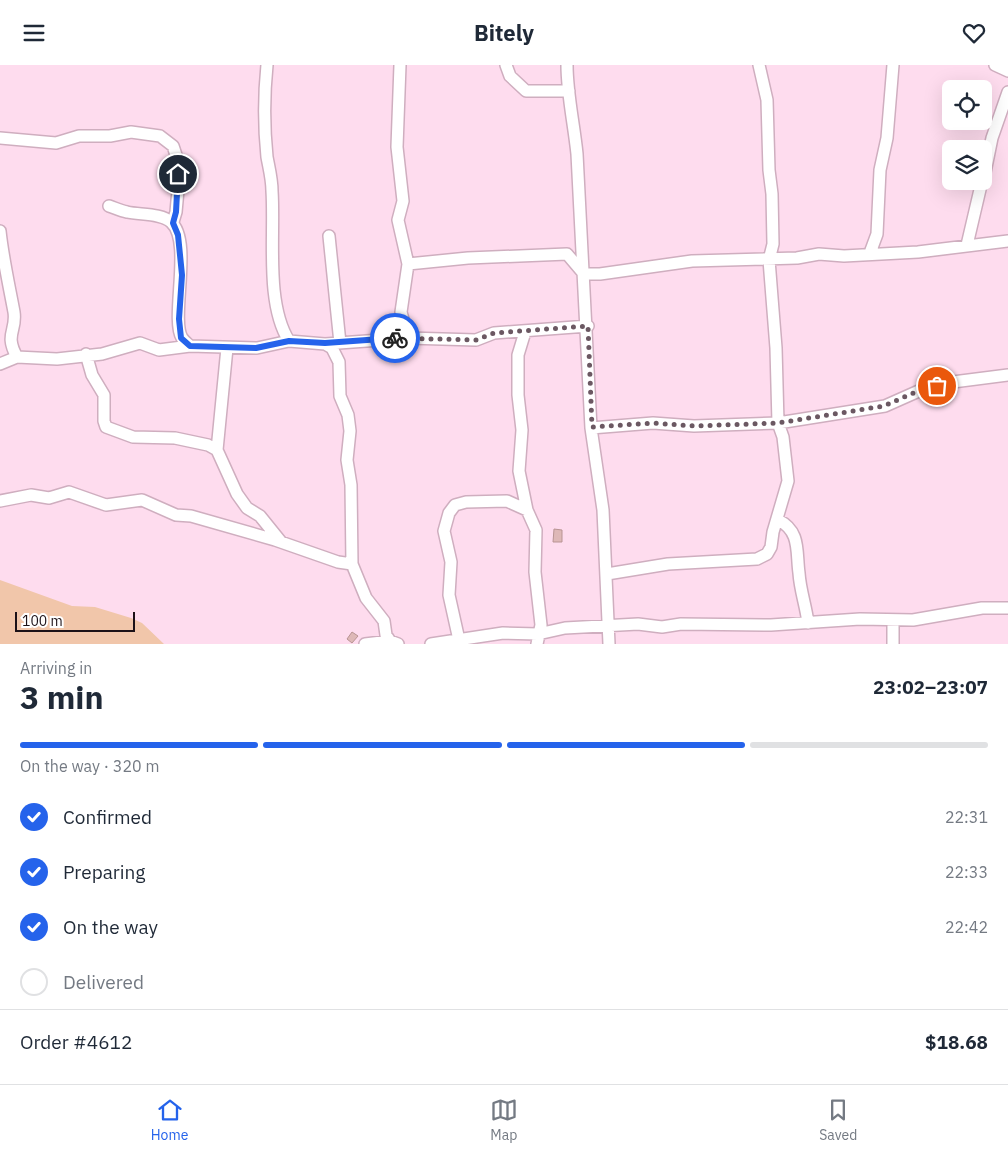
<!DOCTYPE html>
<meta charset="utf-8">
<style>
:root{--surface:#fff;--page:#f2f2f3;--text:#1f2937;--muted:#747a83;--line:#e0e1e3;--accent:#2563eb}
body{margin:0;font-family:"IBM Plex Sans",sans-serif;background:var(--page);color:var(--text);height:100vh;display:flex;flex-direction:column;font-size:19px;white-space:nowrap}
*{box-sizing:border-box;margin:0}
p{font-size:16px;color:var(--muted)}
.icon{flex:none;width:28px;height:28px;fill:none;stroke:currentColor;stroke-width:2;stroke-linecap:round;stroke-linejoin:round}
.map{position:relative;height:579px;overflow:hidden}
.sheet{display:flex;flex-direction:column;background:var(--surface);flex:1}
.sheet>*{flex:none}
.buttons{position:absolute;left:942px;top:15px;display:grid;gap:10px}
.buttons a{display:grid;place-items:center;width:50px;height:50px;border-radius:8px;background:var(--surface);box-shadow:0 5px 20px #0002;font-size:25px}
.scale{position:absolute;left:15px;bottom:12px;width:120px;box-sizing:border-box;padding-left:5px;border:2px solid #1c1117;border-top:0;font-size:14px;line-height:18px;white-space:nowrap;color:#1c1117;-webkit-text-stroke:4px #fff;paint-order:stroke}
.pin{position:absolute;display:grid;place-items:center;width:42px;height:42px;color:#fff;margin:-21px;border:2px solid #fff;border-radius:50%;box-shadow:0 1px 5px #0007}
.courier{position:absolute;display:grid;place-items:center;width:50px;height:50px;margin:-25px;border:4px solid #2563eb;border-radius:50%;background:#fff;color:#222;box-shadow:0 1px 6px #0007}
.head em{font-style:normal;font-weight:700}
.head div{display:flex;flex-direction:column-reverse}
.head{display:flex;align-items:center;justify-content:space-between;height:85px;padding:0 20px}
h1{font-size:32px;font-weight:700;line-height:38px}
.bar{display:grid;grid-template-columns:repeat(4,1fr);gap:8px 5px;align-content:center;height:60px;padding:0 20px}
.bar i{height:6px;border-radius:4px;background:var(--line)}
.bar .on{background:var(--accent)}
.bar p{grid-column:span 4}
.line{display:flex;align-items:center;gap:12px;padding:0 20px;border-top:1px solid var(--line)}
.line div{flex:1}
ol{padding:0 20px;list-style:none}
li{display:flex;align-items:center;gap:15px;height:55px}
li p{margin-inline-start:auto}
li .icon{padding:5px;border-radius:50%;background:var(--accent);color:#fff;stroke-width:4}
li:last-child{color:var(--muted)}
li i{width:28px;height:28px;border:2px solid var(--line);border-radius:50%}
header{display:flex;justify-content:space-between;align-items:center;height:65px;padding:0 20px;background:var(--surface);font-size:22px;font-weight:700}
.dock{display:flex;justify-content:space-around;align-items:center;height:70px;border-top:1px solid var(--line);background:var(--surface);font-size:14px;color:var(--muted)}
.dock a{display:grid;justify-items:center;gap:2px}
.dock .on{color:var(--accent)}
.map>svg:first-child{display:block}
.green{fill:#f1c6aa}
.building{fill:#deb8b7;stroke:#b89493}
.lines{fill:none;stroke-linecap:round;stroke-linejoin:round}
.minor-casing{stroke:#cfaebf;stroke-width:14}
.minor{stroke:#fff;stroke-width:11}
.done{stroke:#6b5862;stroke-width:5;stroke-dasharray:0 9}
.route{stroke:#2563eb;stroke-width:6}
</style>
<header><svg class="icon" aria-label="menu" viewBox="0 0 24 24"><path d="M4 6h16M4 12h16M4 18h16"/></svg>Bitely<svg class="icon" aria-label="heart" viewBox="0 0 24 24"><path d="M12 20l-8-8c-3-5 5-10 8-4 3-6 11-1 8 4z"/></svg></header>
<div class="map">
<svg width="1008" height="579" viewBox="0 0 1008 579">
<rect width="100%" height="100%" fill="#fedcee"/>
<path class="green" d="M0 515 72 541 95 542 131 553 142 558 164 579H0Z"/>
<path class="building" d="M554 464 562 465V477H553Z
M352 567 358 571 352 578 347 574Z"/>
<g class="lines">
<g class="minor-casing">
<path id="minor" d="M267 0C264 29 264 63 267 92 269 103 272 114 272 126 275 170 265 238 289 276
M400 0 397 82 403 136 398 155 408 199 401 247 408 273
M506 0 510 11 526 26H569
M567 0C567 29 574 59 577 89L591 363 603 445 609 579
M995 0 1008 6
M0 73 56 78 79 71H110L131 67 160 71 173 81 177 93 178 125 176 147 173 157
M984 112 992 73 1008 27
M109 141C115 143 121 146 127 147 140 150 161 148 171 157 193 176 170 253 182 273 184 276 188 279 190 281
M0 166C3 194 9 220 14 247 17 266 4 269 17 292
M329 171 340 278
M967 180 982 116
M870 188 877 169 880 105 887 73 893 0
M408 199 468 193 567 189 584 209H600L692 196 797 193 819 189 844 191 918 187 1008 176
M525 267 518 290V330L522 365 519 406 527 445 536 465 535 507 541 560 537 579
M325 279 332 283 339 297 340 331 348 350 350 366 347 395 351 420 352 499 366 533 384 556 386 570 390 576
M86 289 92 310 104 330V356L106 362 133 372 175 373 208 380 217 385 237 429 247 443 260 451 281 477
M0 299 17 292 57 294 102 289 140 278 159 285 190 281 257 283 289 276 325 279 408 273 476 275 494 268 588 261
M591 363 653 358 694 361 778 358 885 341 921 325 953 317 1008 310
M217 385 227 283
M0 436 31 430 49 433 69 427 106 440 142 435 176 450 191 451 275 475 338 497 352 499
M778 455C801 466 796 487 799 508 800 525 806 541 808 558
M607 509 668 499 757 494 767 489 771 482 773 467 788 416 783 372 778 358 776 283 769 195 773 179 772 129 769 105 767 35 759 0
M893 555V579
M459 575 449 530 451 497 444 466 449 448 455 440 466 437 507 436 527 445
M365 579 390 576 398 579
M431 579 503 568 538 569 565 563 638 559 662 562 681 559 771 560 860 554 913 555 982 543H1008"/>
</g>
<use href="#minor" class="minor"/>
</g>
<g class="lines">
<path class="done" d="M395 273 476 275 494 268 588 261 592 362 653 358 694 361 778 358 884 341 920 325 937 321"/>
<path class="route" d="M178 109 176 147 173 158 178 170 182 210 179 254 181 273 190 281 256 283 289 276 325 278 395 273"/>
</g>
</svg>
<div class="buttons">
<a><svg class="icon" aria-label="locate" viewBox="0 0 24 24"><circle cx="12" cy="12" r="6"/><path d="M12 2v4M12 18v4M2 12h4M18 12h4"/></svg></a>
<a><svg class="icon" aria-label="layers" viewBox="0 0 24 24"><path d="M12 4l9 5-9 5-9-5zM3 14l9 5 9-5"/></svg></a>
</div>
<div class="scale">100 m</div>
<div class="pin" style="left:937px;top:321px;background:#ea580c"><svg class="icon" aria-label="bag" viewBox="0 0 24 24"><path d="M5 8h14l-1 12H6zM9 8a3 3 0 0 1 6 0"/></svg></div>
<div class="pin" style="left:178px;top:109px;background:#1f2937"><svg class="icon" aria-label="home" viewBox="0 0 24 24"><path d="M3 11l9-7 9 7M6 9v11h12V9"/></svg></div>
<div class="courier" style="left:395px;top:273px"><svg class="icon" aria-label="bike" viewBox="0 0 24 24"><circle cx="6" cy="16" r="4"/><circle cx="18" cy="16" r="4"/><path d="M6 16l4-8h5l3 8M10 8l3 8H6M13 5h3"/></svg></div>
</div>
<section class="sheet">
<div class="head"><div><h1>3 min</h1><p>Arriving in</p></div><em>23:02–23:07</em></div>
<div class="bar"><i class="on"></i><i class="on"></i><i class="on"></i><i></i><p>On the way · 320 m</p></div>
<ol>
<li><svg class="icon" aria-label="check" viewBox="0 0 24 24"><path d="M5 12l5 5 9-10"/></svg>Confirmed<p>22:31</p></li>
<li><svg class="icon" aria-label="check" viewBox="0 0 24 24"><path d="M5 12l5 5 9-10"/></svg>Preparing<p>22:33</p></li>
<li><svg class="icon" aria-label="check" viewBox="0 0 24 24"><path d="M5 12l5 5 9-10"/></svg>On the way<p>22:42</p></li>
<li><i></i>Delivered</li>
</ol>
<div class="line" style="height:65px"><div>Order #4612</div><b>$18.68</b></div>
</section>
<nav class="dock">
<a class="on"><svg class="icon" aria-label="home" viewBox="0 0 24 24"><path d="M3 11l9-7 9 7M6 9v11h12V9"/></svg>Home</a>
<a><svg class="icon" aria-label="map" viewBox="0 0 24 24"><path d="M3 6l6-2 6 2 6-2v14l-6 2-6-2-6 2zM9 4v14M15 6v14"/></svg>Map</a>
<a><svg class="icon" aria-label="saved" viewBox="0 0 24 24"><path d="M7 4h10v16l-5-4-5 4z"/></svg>Saved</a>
</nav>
